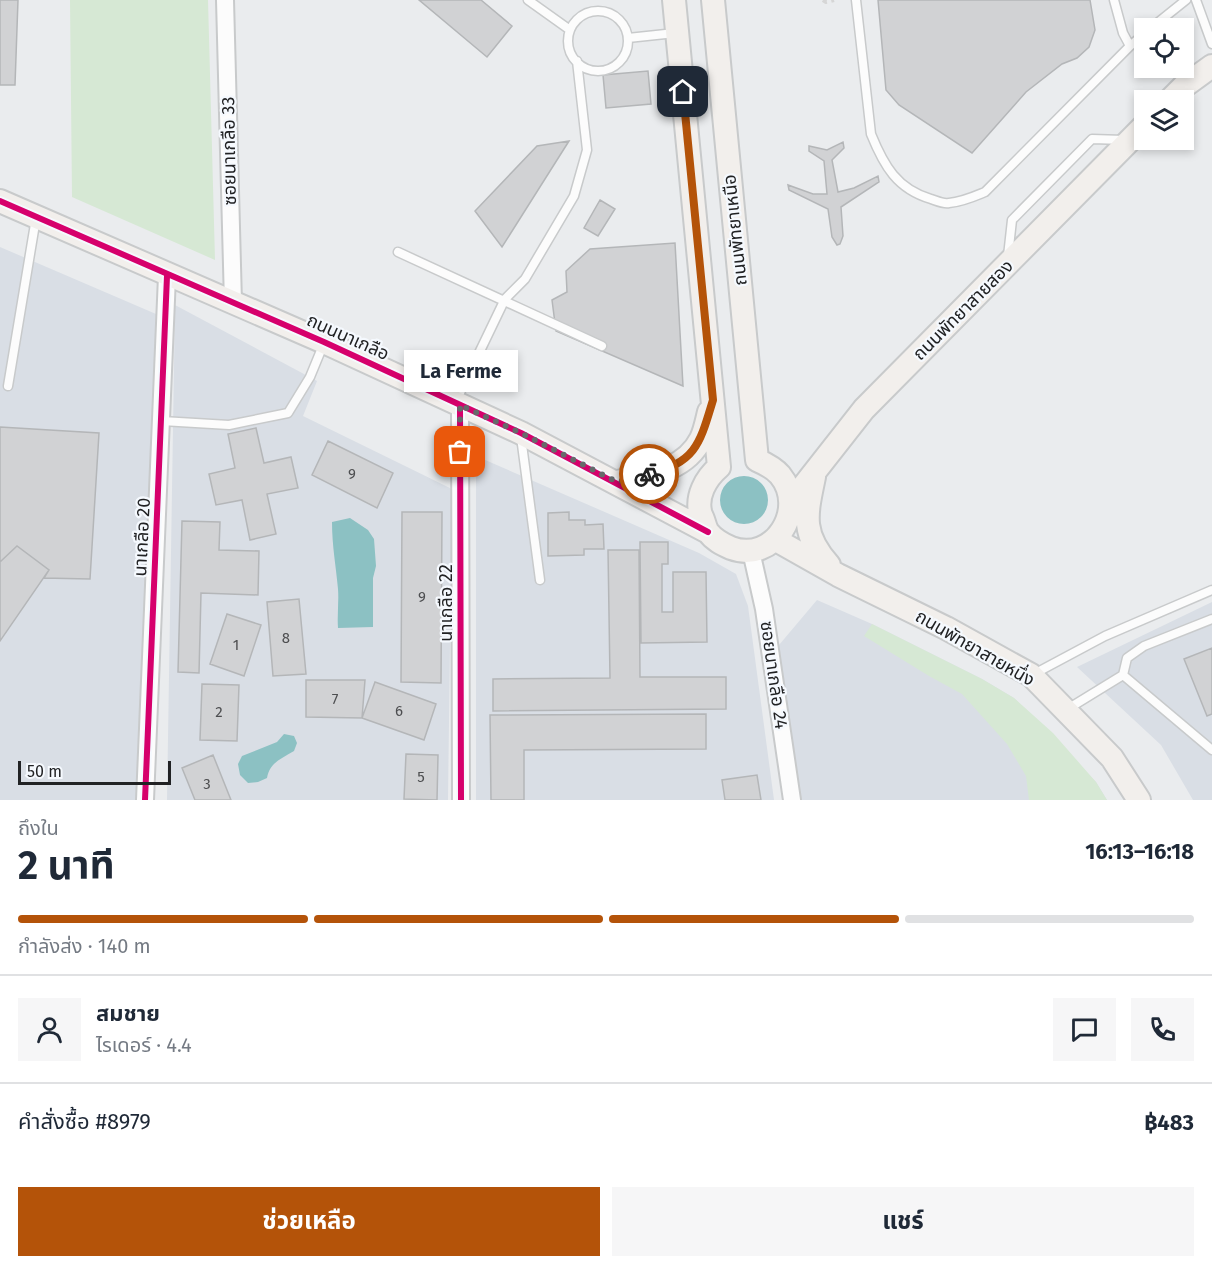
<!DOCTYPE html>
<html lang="th">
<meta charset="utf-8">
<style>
:root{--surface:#fff;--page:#f6f6f7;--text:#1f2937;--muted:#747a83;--line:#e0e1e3;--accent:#b45309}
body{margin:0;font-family:"Fira Sans","Noto Sans Thai",sans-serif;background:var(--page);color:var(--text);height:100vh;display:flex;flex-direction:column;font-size:22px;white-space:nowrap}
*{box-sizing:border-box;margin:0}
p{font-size:20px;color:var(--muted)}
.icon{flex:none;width:33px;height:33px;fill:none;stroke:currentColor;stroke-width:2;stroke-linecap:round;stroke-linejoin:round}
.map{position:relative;height:800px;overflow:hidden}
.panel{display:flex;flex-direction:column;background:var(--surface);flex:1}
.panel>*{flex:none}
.buttons{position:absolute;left:1134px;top:18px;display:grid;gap:12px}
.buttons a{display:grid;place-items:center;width:60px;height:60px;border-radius:0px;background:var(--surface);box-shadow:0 3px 9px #0003;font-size:30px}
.scale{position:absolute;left:18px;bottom:15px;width:153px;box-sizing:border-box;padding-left:6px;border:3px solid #212224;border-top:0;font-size:16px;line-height:21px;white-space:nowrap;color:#212224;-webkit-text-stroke:4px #f5f9fe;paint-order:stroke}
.pin{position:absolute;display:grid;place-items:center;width:51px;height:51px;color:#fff;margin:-26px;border-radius:12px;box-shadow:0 3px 9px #0006}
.courier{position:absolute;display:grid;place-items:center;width:60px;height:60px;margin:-30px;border:4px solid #b45309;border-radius:50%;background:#fff;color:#222;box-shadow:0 2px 8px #0007}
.bubble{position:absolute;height:42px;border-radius:0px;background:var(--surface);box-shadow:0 3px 9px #0003;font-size:20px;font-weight:700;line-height:42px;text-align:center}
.overview em{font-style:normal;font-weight:700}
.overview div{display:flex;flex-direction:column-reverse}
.overview{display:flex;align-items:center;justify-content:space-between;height:102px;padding:0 18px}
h1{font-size:39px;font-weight:700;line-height:45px}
.bar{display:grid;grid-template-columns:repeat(4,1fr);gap:9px 6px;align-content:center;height:72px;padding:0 18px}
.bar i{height:8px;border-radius:4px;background:var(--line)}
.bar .on{background:var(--accent)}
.bar p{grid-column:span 4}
.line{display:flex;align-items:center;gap:15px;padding:0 18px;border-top:2px solid var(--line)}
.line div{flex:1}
.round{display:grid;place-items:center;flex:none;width:63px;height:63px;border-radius:0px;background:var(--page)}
.button{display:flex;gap:12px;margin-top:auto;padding:12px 18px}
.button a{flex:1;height:69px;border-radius:0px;background:var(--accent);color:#fff;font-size:24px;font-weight:700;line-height:69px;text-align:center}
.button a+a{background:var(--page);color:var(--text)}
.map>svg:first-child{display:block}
.built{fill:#d9dee5}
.green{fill:#d6e8d4}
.water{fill:#8cc1c3}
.building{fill:#d1d2d4;stroke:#b4b6b8;stroke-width:1.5}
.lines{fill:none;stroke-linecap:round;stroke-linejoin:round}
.lane-casing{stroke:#c8cacb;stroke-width:11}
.street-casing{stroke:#c8cacb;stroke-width:20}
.secondary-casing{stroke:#c8cacb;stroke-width:26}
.path{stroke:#d6d6d6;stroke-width:4;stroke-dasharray:4.5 4.5;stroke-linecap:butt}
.lane{stroke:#fcfcfc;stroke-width:8}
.street{stroke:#fcfcfc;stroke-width:16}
.secondary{stroke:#f2efec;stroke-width:22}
.cycleway-casing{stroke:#f5f9fe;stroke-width:10}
.cycleway{stroke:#d6006c;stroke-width:6}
.done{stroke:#67696b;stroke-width:6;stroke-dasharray:0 10.8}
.route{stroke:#b45309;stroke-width:8}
.labels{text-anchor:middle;stroke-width:4.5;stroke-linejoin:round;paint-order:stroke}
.number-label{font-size:15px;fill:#4d4e50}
.street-label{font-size:18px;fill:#212224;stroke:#f5f9fe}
</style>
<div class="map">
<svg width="1212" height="800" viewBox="0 0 1212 800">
<rect width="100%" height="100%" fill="#eaecee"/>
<path class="built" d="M0 247 156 314 137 800H0Z
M175 305 317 381 303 416 452 489 448 800H167Z
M476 456 699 553 736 574 748 606 774 800H476Z
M817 600 872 624 982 679 1014 698 1096 782 1107 800H800L779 645Z
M1212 602V800H1193L1161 745 1077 667Z"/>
<path class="green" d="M70 0H208L215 260 72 197Z
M872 624 982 679 1014 698 1053 733 1096 782 1107 800H1029L1026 776 1007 744 962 694 929 676 864 636Z"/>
<path class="water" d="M720 500a24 24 0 1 1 48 0a24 24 0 1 1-48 0Z
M350 518 368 530 374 539 376 566 373 578V627L338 628C337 615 339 602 338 589 336 566 332 546 332 522Z
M284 734 294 736 297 743 294 751C281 759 270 762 267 778L258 782 248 783 240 775 238 764 242 756 277 742Z"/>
<path class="building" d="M0 0H18L15 85H0Z
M419 0H481L512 26 487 57Z
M878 0H1090L1095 30 1089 47 1077 58 1062 64 1026 92 972 153 899 105 886 90Z
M648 71 651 104 606 108 603 75Z
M569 141 502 247 475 211 537 146Z
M843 142 844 148 832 160 838 192 854 188 878 176 879 182 841 207 843 236 840 244 837 245 832 237 828 209 789 190 788 185 813 194H827L824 161 809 151V146L827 150Z
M600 200 615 209 598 236 584 228Z
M675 243 683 386 556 331 552 300 567 292 566 271 590 249Z
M0 427 99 433 90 579 44 578 49 570 17 546 0 562Z
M256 428 264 463 291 457 298 488 267 494 276 534 250 540 242 500 216 505 209 474 235 468 228 434Z
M328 441 393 473 377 508 312 475Z
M402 512H442L441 683 401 682Z
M569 512V520H585V525L603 524 604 549H584V555L548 556V513Z
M182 521 220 522 219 550 259 551 258 595 201 593 199 673 178 672Z
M640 542H668V564H662V612H673V572H706L707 642 641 643Z
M17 546 49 570 0 641V562Z
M608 550H639L640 677H726V709L493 711V679L610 678Z
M299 599 306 674 273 676 267 602Z
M227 614 261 625 244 676 210 664Z
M1212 648V714L1207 716 1184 659Z
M306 680H365L362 718 306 717Z
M375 682 436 704 424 740 362 718Z
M202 684 239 685 237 741 200 740Z
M706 714V749L524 750V800H491L490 715Z
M406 754 438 755 437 800 404 799Z
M213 755 231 800H195L182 768Z
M757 775 761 800H725L722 780Z"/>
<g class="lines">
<g class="lane-casing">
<path id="lane" d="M528 0 570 30
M856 0 871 134C884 166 897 189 931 199 937 201 943 204 949 203 962 202 973 197 985 192L1130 46 1144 34
M1114 0 1123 33 1130 46
M1196 0 1212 44
M568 41a30 30 0 1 1 60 0a30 30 0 1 1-60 0Z
M1151 28 1186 0
M628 38 675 33
M398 252 602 346
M1008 256 1012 220 1092 139 1124 140
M8 386 36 218
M455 403 505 299 525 279 574 196 587 150 577 61
M162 421 229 425 288 413 310 377 324 343
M521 437 540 580
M1032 675 1105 636 1212 590
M1123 675 1212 750
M1066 710 1123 675 1127 658 1144 646 1212 619"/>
</g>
<g class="street-casing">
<path id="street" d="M225 0 233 303
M460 405 461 800
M751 551 764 609 792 800
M145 800 167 276"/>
</g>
<g class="secondary-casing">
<path id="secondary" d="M674 0 719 467C706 478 695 497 701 515 704 520 705 528 708 532 714 540 722 544 731 548 774 564 808 509 780 475 774 468 766 464 757 460L713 0
M1170 100 1183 87 1212 66
M0 201 324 342 521 433 708 532
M814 477C806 515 801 534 829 565
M617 482C648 475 685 471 701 439 705 431 707 420 709 412
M791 502 864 409 1144 126
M776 540 838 575 946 628 1031 675 1112 758 1139 800"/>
</g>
<path class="path" d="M823 0 826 2 834 0"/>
<use href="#lane" class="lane"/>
<use href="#street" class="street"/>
<use href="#secondary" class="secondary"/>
<g class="cycleway-casing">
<path id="cycleway" d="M0 201 324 342 521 433 708 532
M460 405 461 800
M145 800 167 276"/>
</g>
<use href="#cycleway" class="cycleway"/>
</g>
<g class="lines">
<path class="done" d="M460 452V405L521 433 617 482 649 474"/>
<path class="route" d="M649 474C696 463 700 443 713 400L683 92"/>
</g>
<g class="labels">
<g class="number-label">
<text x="352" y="479">9</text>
<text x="422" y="602">9</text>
<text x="286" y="643">8</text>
<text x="236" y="650">1</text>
<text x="335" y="704">7</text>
<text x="399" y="716">6</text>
<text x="219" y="717">2</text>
<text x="421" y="782">5</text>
<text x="207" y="789">3</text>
</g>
<g class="street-label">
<text transform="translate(229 151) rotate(-91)" y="6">ซอยนาเกลือ 33</text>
<text transform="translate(735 230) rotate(-96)" y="6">ถนนพัทยาเหนือ</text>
<text transform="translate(963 310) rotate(-45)" y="6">ถนนพัทยาสายสอง</text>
<text transform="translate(348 337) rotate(24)" y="6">ถนนนาเกลือ</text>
<text transform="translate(142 537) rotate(-87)" y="6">นาเกลือ 20</text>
<text transform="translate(446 603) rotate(-90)" y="6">นาเกลือ 22</text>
<text transform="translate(975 648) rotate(30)" y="6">ถนนพัทยาสายหนึ่ง</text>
<text transform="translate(774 675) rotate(82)" y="6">ซอยนาเกลือ 24</text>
</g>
</g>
</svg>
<div class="buttons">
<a><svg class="icon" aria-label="locate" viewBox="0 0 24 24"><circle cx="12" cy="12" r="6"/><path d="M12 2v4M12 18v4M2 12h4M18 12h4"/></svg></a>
<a><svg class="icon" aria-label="layers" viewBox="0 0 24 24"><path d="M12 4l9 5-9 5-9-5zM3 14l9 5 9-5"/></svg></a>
</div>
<div class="scale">50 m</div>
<div class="pin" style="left:460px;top:452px;background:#ea580c"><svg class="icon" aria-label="bag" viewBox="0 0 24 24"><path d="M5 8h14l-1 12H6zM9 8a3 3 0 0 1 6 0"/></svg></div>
<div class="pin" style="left:683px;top:92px;background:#1f2937"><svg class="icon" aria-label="home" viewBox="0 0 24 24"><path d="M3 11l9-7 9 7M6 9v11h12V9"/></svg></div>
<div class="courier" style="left:649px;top:474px"><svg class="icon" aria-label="bike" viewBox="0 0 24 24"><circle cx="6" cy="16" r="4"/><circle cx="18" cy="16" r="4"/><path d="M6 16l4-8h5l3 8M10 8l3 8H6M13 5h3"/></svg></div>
<div class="bubble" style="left:404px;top:350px;width:114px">La Ferme</div>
</div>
<section class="panel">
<div class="overview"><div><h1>2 นาที</h1><p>ถึงใน</p></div><em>16:13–16:18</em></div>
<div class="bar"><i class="on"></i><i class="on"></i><i class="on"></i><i></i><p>กำลังส่ง · 140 m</p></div>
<div class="line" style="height:108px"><a class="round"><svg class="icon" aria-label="person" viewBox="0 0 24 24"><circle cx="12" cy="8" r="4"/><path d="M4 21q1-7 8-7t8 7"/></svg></a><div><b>สมชาย</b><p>ไรเดอร์ · 4.4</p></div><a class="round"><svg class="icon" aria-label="chat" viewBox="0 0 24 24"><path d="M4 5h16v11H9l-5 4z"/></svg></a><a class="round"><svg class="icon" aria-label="phone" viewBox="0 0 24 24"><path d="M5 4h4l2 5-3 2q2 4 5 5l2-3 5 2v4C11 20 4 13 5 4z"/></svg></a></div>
<div class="line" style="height:78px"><div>คำสั่งซื้อ #8979</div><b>฿483</b></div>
<div class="button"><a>ช่วยเหลือ</a><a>แชร์</a></div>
</section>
